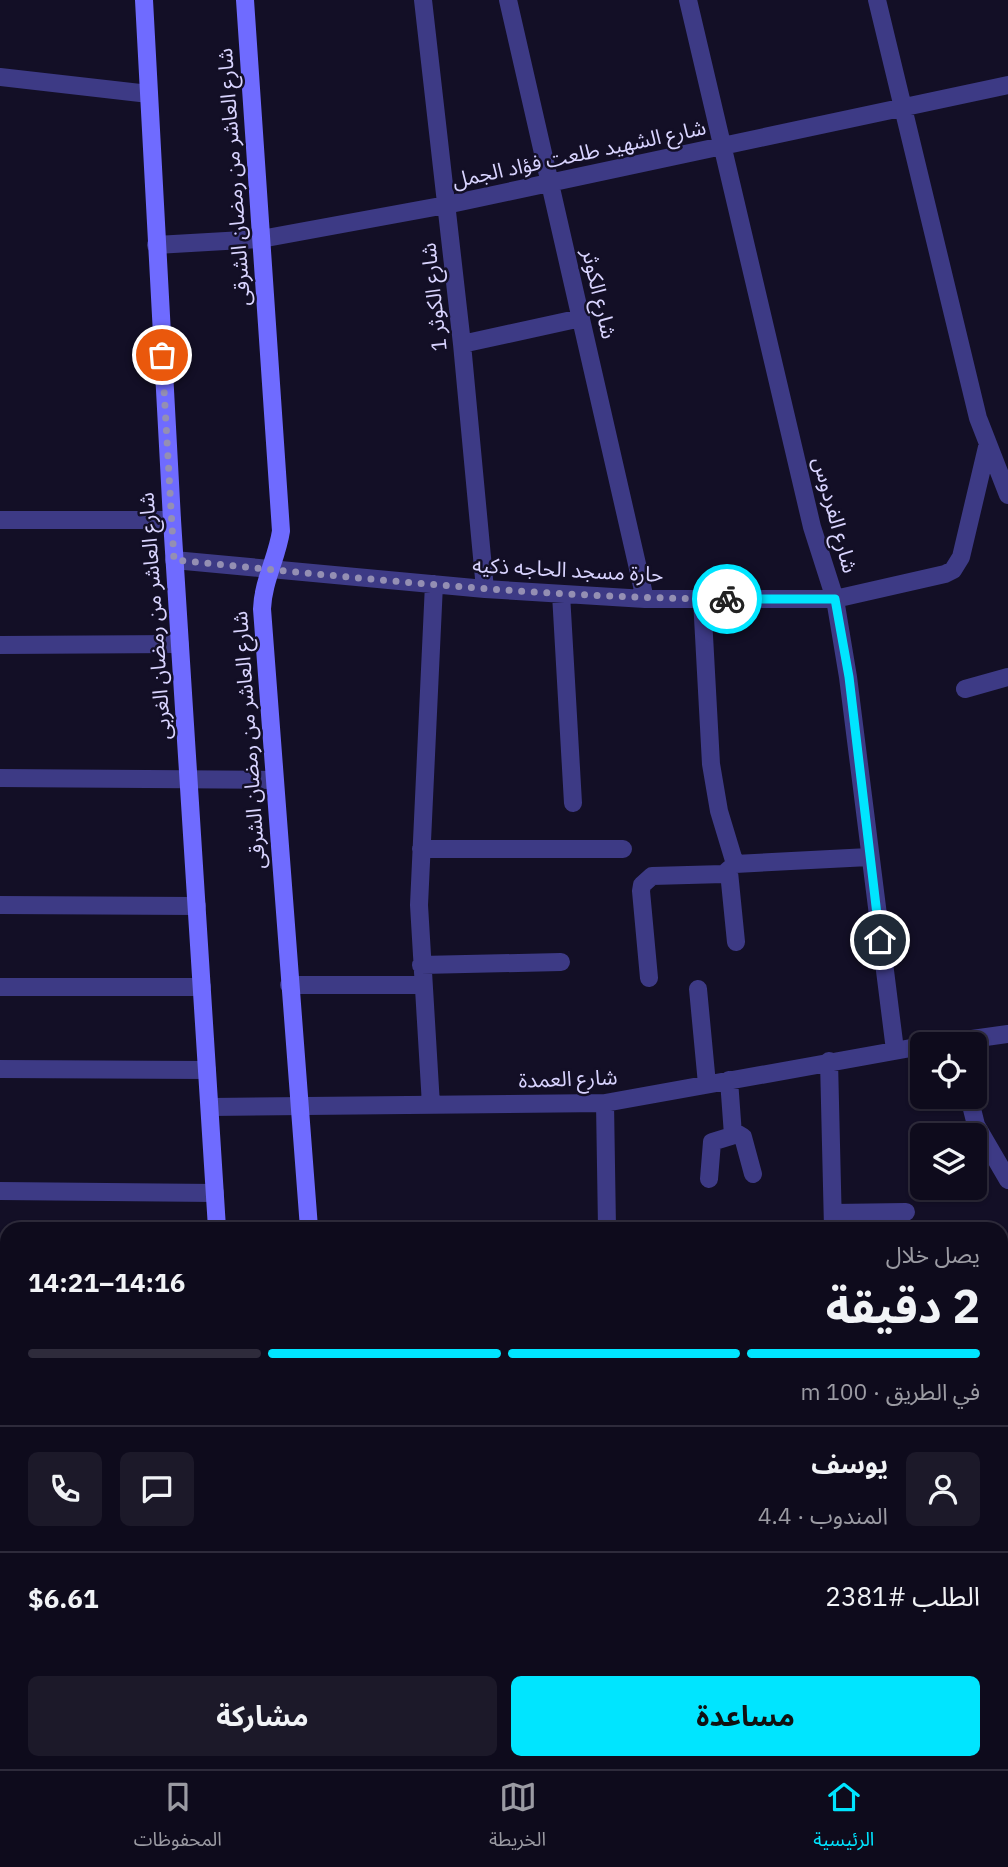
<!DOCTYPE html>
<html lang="ar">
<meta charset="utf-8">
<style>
:root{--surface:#0e0b1c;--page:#1c1929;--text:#f1f3f6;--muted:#9b9ba3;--line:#2e2b3b;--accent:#00e5ff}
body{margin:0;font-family:"IBM Plex Sans","Noto Sans Arabic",sans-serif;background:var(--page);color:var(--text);direction:rtl;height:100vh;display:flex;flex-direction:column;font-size:26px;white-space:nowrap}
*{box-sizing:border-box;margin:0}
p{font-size:23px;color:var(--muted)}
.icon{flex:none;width:38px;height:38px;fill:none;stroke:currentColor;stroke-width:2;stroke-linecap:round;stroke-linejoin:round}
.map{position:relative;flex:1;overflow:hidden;direction:ltr}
.details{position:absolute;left:0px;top:1222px;width:1008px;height:548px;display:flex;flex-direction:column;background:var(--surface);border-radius:21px 21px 0 0;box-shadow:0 2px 5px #0004,0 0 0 2px var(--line);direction:rtl}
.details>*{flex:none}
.tools{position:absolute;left:910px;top:1032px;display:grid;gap:14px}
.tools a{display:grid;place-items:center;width:77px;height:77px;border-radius:10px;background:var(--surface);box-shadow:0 2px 5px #0004,0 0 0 2px var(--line);font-size:35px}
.pin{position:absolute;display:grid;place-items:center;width:60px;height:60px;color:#fff;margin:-30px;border:4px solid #fff;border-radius:50%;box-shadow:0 2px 7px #0007}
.courier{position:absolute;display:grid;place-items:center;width:70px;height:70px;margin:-35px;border:5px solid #00e5ff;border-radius:50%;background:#fff;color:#222;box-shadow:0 2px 9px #0007}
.summary em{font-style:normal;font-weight:700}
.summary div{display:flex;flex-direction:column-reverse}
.summary{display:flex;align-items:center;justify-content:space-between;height:119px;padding:0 28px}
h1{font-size:46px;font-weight:700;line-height:52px}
.bar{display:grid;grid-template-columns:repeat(4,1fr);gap:10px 7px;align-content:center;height:84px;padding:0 28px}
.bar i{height:9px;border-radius:5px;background:var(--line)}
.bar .on{background:var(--accent)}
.bar p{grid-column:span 4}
.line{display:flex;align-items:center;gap:18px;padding:0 28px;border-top:2px solid var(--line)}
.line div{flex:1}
.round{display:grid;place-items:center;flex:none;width:74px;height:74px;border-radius:10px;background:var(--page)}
.button{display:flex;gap:14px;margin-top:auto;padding:14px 28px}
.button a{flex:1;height:80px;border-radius:10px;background:var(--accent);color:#111;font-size:28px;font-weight:700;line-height:80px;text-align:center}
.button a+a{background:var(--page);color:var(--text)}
.menu{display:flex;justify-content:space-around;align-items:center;height:98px;border-top:2px solid var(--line);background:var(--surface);font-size:19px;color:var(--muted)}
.menu a{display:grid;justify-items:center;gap:4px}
.menu .on{color:var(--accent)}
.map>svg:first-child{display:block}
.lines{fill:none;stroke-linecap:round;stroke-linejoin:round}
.street{stroke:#3d3a85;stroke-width:18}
.secondary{stroke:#6f6bff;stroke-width:18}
.done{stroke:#948fb3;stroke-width:7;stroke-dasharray:0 12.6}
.route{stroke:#00e5ff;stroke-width:9}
.labels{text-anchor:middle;stroke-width:5;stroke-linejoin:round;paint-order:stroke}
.street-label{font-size:21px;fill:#d9d4ff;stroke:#130f26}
</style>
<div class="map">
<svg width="1008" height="1769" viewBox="0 0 1008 1769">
<rect width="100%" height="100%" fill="#130f26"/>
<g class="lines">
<path class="street" d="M423 0 462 344 485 589
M508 0 645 599
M688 0 812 527 835 599 848 677 895 1050
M877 0 978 418 1008 495
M0 77 149 94
M156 245 261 239 446 205 1008 85
M462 344 581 318
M0 520H172
M174 560 485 589 645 599H835L945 574 953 570 961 557 987 447
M561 594 573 803
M0 645 180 644
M965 689 1008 677
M0 778 274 780
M421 849H623
M735 864 869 857
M729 872 736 942
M0 905 197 906
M421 965 561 962
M649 978 641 891 642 885 652 876 724 874 735 864 719 811 711 764 702 599
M289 985H422
M0 987H202
M698 989 707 1084
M929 1045 1008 1034
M829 1061 833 1228
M0 1069 207 1070
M729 1080 733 1135
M969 1097 976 1125 1008 1180
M605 1103 607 1228
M431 1105 419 905 434 584
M210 1107 605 1103 922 1046
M709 1179 712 1142 738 1134 743 1137 753 1174
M0 1191 215 1193
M833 1213 906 1212
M0 1341H7
M0 1395H7
M1001 1402 1008 1404
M1001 1568 1008 1566
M661 1762 662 1769
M896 1762 899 1769"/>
<path class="secondary" d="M144 0 172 520 217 1228
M245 0 281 531C277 558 263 581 262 609L309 1228
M252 1762 253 1769
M351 1762 352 1769"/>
</g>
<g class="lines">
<path class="done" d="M162 355 174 560C358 578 542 598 727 599"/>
<path class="route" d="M727 599H835L849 677 880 940"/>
</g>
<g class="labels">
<g class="street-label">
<text transform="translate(579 154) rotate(-12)" y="7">شارع الشهيد طلعت فؤاد الجمل</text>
<text transform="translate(234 177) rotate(-94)" y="7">شارع العاشر من رمضان الشرقى</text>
<text transform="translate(599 294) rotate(77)" y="7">شارع الكوثر</text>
<text transform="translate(434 297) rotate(-96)" y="7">شارع الكوثر 1</text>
<text transform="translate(835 515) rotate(75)" y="7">شارع الفردوس</text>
<text transform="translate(568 570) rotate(3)" y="7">حارة مسجد الحاجه ذكيه</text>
<text transform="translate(155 616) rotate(-94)" y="7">شارع العاشر من رمضان الغربى</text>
<text transform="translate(249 740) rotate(-94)" y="7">شارع العاشر من رمضان الشرقى</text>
<text transform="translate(568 1079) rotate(-2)" y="7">شارع العمدة</text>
</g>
</g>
</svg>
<div class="tools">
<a><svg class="icon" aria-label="locate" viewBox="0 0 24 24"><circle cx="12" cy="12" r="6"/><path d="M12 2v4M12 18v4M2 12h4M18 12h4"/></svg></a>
<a><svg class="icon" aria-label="layers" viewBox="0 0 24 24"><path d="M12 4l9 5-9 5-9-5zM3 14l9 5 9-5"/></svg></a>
</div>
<div class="pin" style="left:162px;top:355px;background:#ea580c"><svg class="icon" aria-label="bag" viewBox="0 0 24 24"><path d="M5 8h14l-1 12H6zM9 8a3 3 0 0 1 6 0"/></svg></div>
<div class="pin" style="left:880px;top:940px;background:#1f2937"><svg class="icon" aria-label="home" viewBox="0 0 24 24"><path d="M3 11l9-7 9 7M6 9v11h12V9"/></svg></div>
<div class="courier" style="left:727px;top:599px"><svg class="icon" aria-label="bike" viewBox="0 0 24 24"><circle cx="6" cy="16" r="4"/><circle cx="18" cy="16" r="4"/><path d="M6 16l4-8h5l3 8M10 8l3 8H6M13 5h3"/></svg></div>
<section class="details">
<div class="summary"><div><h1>2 دقيقة</h1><p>يصل خلال</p></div><em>14:16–14:21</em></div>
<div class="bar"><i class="on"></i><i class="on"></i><i class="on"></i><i></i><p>في الطريق · 100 m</p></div>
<div class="line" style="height:126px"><a class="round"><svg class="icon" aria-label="person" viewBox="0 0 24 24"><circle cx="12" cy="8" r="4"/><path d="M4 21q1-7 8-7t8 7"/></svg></a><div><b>يوسف</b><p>المندوب · 4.4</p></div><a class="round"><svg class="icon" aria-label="chat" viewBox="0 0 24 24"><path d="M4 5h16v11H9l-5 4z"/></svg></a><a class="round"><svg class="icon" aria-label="phone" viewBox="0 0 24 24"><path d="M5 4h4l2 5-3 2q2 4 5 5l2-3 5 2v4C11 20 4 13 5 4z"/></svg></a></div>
<div class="line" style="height:91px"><div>الطلب #2381</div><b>$6.61</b></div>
<div class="button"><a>مساعدة</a><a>مشاركة</a></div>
</section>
</div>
<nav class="menu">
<a class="on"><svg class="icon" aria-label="home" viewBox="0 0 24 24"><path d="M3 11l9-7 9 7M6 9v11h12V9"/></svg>الرئيسية</a>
<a><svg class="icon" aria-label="map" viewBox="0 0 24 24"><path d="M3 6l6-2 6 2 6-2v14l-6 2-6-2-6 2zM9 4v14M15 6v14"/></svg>الخريطة</a>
<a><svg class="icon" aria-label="saved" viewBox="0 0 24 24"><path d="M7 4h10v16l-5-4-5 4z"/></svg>المحفوظات</a>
</nav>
